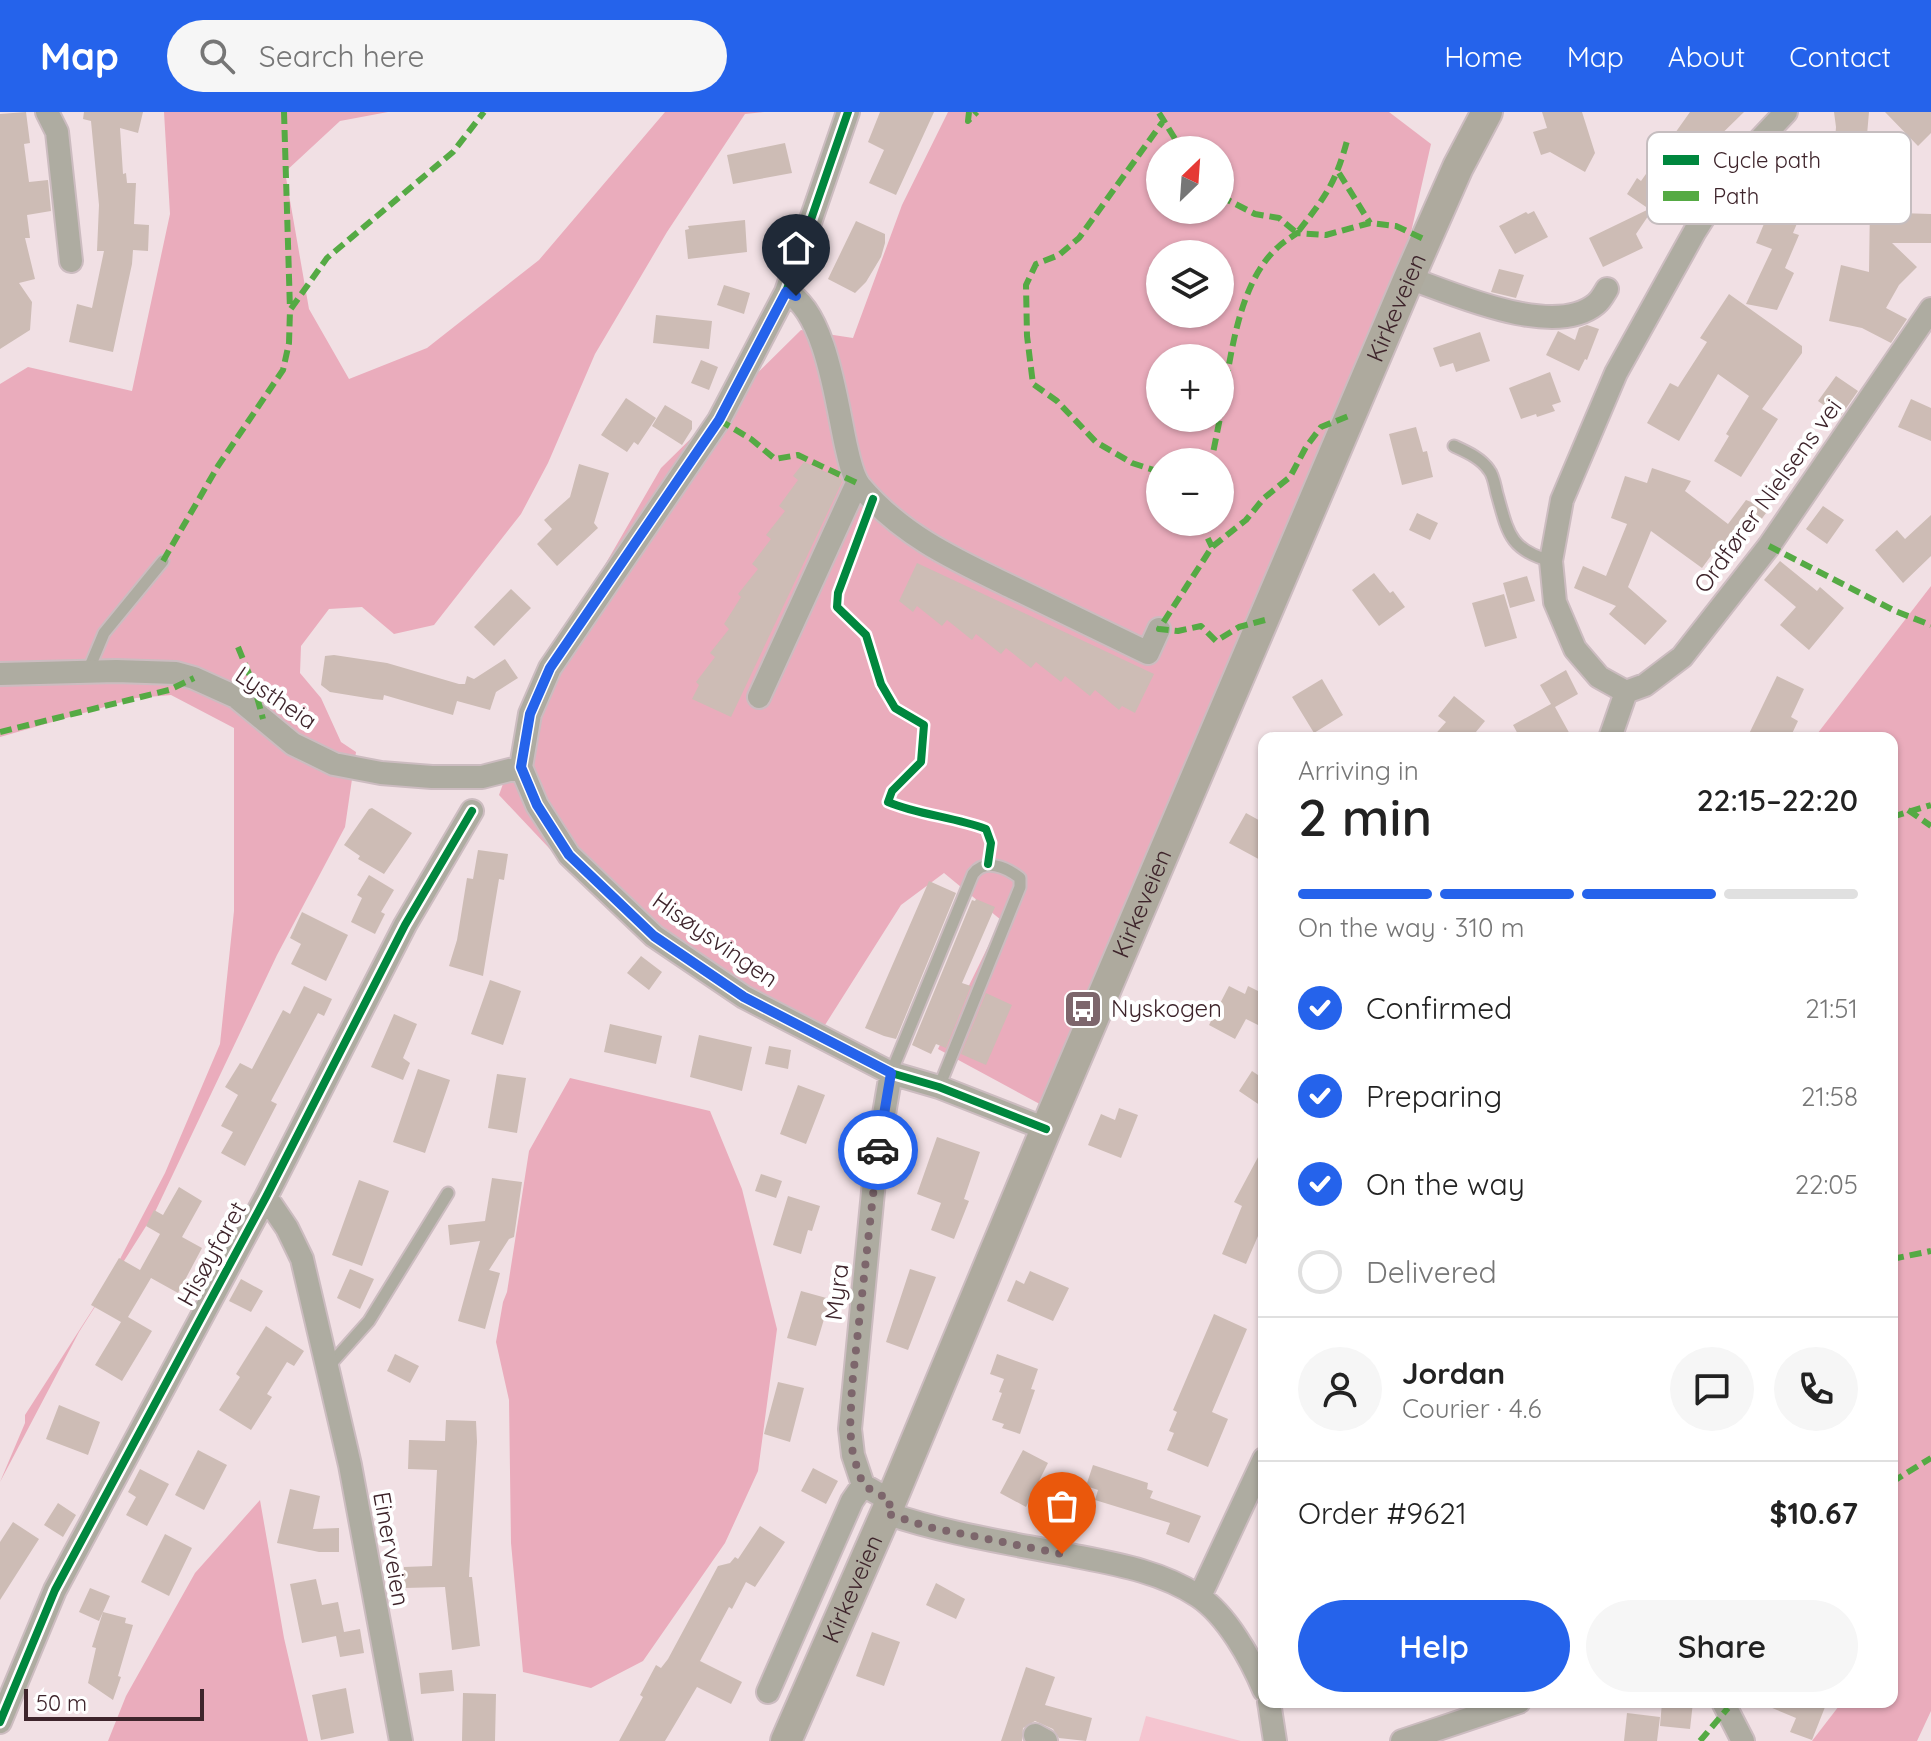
<!DOCTYPE html>
<meta charset="utf-8">
<style>
:root{--surface:#fff;--page:#f6f6f6;--text:#222;--muted:#767676;--line:#e0e0e0;--accent:#2563eb}
body{margin:0;font-family:Quicksand,sans-serif;background:var(--page);color:var(--text);height:100vh;display:flex;flex-direction:column;font-size:30px;white-space:nowrap}
*{box-sizing:border-box;margin:0}
p{font-size:26px;color:var(--muted)}
.icon{flex:none;width:44px;height:44px;fill:none;stroke:currentColor;stroke-width:2;stroke-linecap:round;stroke-linejoin:round}
.map{position:relative;flex:1;overflow:hidden}
.details{position:absolute;left:1258px;top:620px;width:640px;height:976px;display:flex;flex-direction:column;background:var(--surface);border-radius:16px;box-shadow:0 2px 6px #0004}
.details>*{flex:none}
.needle{width:52px;rotate:25deg}
.fabs{position:absolute;left:1146px;top:24px;display:grid;gap:16px}
.fabs a{display:grid;place-items:center;width:88px;height:88px;border-radius:50%;background:var(--surface);box-shadow:0 2px 6px #0004;font-size:40px}
.scale{position:absolute;left:24px;bottom:20px;width:180px;box-sizing:border-box;padding-left:8px;border:4px solid #3e242b;border-top:0;font-size:22px;line-height:28px;white-space:nowrap;color:#3e242b;-webkit-text-stroke:6px #fff;paint-order:stroke}
.pin{position:absolute;display:grid;place-items:center;width:68px;height:68px;color:#fff;margin:-82px -34px;border-radius:50% 50% 50% 0;rotate:-45deg;box-shadow:0 0 8px #0007}
.pin .icon{rotate:45deg}
.courier{position:absolute;display:grid;place-items:center;width:80px;height:80px;margin:-40px;border:6px solid #2563eb;border-radius:50%;background:#fff;color:#222;box-shadow:0 2px 10px #0007}
.headline em{font-style:normal;font-weight:600}
.headline div{display:flex;flex-direction:column-reverse}
.headline{display:flex;align-items:center;justify-content:space-between;height:136px;padding:0 40px}
h1{font-size:52px;font-weight:600;line-height:60px}
.bar{display:grid;grid-template-columns:repeat(4,1fr);gap:12px 8px;align-content:center;height:96px;padding:0 40px}
.bar i{height:10px;border-radius:6px;background:var(--line)}
.bar .current{background:var(--accent)}
.bar p{grid-column:span 4}
.line{display:flex;align-items:center;gap:20px;padding:0 40px;border-top:2px solid var(--line)}
.line div{flex:1}
.round{display:grid;place-items:center;flex:none;width:84px;height:84px;border-radius:42px;background:var(--page)}
ol{padding:0 40px;list-style:none}
li{display:flex;align-items:center;gap:24px;height:88px}
li p{margin-inline-start:auto}
li .icon{padding:8px;border-radius:50%;background:var(--accent);color:#fff;stroke-width:4}
li:last-child{color:var(--muted)}
li i{width:44px;height:44px;border:4px solid var(--line);border-radius:50%}
.cta{display:flex;gap:16px;margin-top:auto;padding:16px 40px}
.cta a{flex:1;height:92px;border-radius:48px;background:var(--accent);color:#fff;font-size:32px;font-weight:600;line-height:92px;text-align:center}
.cta a+a{background:var(--page);color:var(--text)}
header{display:flex;align-items:center;gap:48px;box-sizing:border-box;height:112px;padding:0 40px;background:var(--accent);color:#fff}
header strong{font-size:38px}
nav{display:flex;gap:44px;margin-inline-start:auto;font-size:28px}
.search{width:560px;height:72px;background:var(--page);display:flex;align-items:center;gap:20px;box-sizing:border-box;padding:0 28px;border-radius:44px;color:var(--muted);font-size:30px}
.map>svg:first-child{display:block}
.green{fill:#f5c5d0}
.forest{fill:#eaacbc;fill-rule:evenodd}
.building{fill:#cdbcb5}
.lines{fill:none;stroke-linecap:round;stroke-linejoin:round}
.lane-casing{stroke:#ccbcc0;stroke-width:15}
.street-casing{stroke:#ccbcc0;stroke-width:26}
.secondary-casing{stroke:#ccbcc0;stroke-width:34}
.lane{stroke:#aeaca1;stroke-width:11}
.street{stroke:#aeaca1;stroke-width:22}
.secondary{stroke:#aeaa9e;stroke-width:30}
.quiet{stroke:#5a4;stroke-width:6;stroke-dasharray:12 6;stroke-linecap:butt}
.cycleway-casing{stroke:#fff;stroke-width:13}
.cycleway{stroke:#00873e;stroke-width:8}
.done{stroke:#7d666c;stroke-width:8;stroke-dasharray:0 14.4}
.route{stroke:#2563eb;stroke-width:10}
.labels{text-anchor:middle;stroke-width:8;stroke-linejoin:round;paint-order:stroke}
.street-label{font-size:24px;fill:#3e242b;stroke:#fff}
.poi-label{font-size:24px;fill:#3e242b;stroke:#fff;text-anchor:start}
.key{fill:#fff;stroke:#c5bdbf;stroke-width:2}
.key-label{font-size:22px;fill:#3e242b}
</style>
<header>
<strong>Map</strong>
<div class="search"><svg class="icon" aria-label="search" viewBox="0 0 24 24"><circle cx="10" cy="10" r="6"/><path d="M15 15l6 6"/></svg>Search here</div>
<nav><a>Home</a><a>Map</a><a>About</a><a>Contact</a></nav>
</header>
<div class="map">
<svg width="1931" height="1629" viewBox="0 0 1931 1629">
<rect width="100%" height="100%" fill="#f1e0e4"/>
<path class="green" d="M1146 1604 1241 1629H1139Z"/>
<path class="forest" d="M164 0H388L340 9 285 60 309 197 349 267 427 236 539 148 665 0H764L745 2 667 120 595 242 548 351 521 402 434 513 394 522 362 495 329 497 301 534 300 561 321 586 341 630 356 640 345 715 277 843 155 1100 79 1220 0 1370 25 1311V1303L98 1189 165 1061 220 932 234 799V616L171 583 136 586 0 625V272L28 255 132 279 170 102Z
M948 0H1389L1431 32 1400 169 1049 997 938 937 1001 808 944 761 901 793 825 913 708 875 597 787 499 683 543 560 661 356 801 218 853 226 902 93ZM1160 38H1220V98H1160ZM1160 142H1220V202H1160ZM1160 246H1220V306H1160ZM1160 350H1220V410H1160Z
M1931 474V1599L1917 1629H1812L1842 1590H1892V626H1814Z
M570 966 710 999 742 1077 777 1217 758 1359 725 1431 643 1549 591 1576 523 1560 511 1431 509 1288 496 1230 503 1190 507 1180 529 1039Z
M260 1388 284 1526 308 1629H108L126 1584 195 1461Z"/>
<path class="building" d="M26 0 30 31 24 32 29 70 48 68 51 99 27 103 30 126H25L35 167 19 171 32 190 30 218 0 237V2Z
M84 0H143L138 21 120 16 123 62 126 61 127 71H136L134 112 149 113 148 139 133 138 132 152 113 240 69 230 77 192 92 196 104 139H97L99 93 91 9 83 7Z
M880 0H934L896 83 869 71 884 38 868 30Z
M1542 0H1582L1595 41 1585 60 1550 40 1541 43 1533 20 1547 16Z
M1690 0H1744L1700 43 1706 48 1684 81 1671 72 1663 82 1636 122 1643 136 1603 155 1589 126 1649 97 1627 82 1637 66 1641 69Z
M1834 0H1869L1863 69 1832 67 1836 15Z
M1885 0H1931V21L1918 34Z
M785 31 792 61 733 72 727 43Z
M1773 90 1801 102 1793 121 1799 123 1785 156 1794 161 1777 198 1746 192 1772 137 1756 131Z
M1870 91H1900V101L1931 102V131H1892L1917 155 1899 173 1886 196 1907 207 1891 231 1862 216 1829 209 1841 153 1869 160Z
M1534 99 1548 125 1515 142 1499 114 1526 100 1528 102Z
M745 108 747 140 688 147 685 118 689 117 688 114Z
M856 109 885 122V131L881 145 866 170 855 181 828 167Z
M1499 157 1524 163 1516 186 1491 180Z
M724 173 750 181 744 202 717 193Z
M1729 182 1802 234V241L1762 297 1778 307 1741 365 1714 349 1729 324 1726 322 1749 284 1718 262 1679 329 1647 311 1670 271 1678 275 1707 230 1700 226Z
M656 203 712 209 709 237 653 231Z
M1587 213 1599 217 1587 248 1585 247 1579 259 1546 243 1558 219 1575 228 1579 216Z
M1480 220 1490 249 1456 260 1453 251 1440 255 1433 236Z
M701 248 718 255 709 278 691 271Z
M1550 260 1561 290 1552 293 1555 299 1537 305 1536 302 1521 307 1509 276Z
M1836 264 1858 279 1840 305 1818 289Z
M626 286 656 306 638 333 634 330 627 340 601 323Z
M1911 287 1931 296V329L1898 315Z
M665 293 692 309V317L682 333 652 314Z
M1416 315 1423 340 1427 339 1433 365 1402 373 1389 322Z
M804 350 841 367 842 370 731 605 692 587 699 573 696 570 715 545 710 541 729 517 724 512 741 485 738 482 758 457 752 452 771 427 766 423 785 399 779 394 798 368 793 364Z
M579 352 609 361 594 411 598 416 557 454 537 432 552 417 544 408 570 385Z
M1652 356 1691 369 1685 379 1728 412 1746 388 1769 397 1731 448 1716 437 1702 456 1651 419 1628 475 1667 509 1645 533 1609 502 1616 494 1574 476 1583 454 1606 464 1627 412 1611 406 1625 364 1647 371Z
M1823 394 1844 408 1827 432 1806 417Z
M1417 401 1438 411 1430 428 1409 418Z
M1931 403V444L1903 471 1875 438 1897 418 1905 427Z
M1780 449 1817 479 1820 475 1844 496 1809 538 1780 513 1796 495 1764 468Z
M917 451 1154 562 1135 601 1122 594 1119 598 1095 578 1090 584 1065 564 1061 570 1036 550 1031 556 1006 536 1001 542 976 522 972 528 947 508 942 514 917 494 913 500 899 489Z
M1374 461 1390 481 1393 479 1405 495 1379 514 1352 478Z
M1527 464 1535 489 1510 496 1503 471Z
M511 477 531 496 494 534 474 515Z
M1504 482 1517 526 1485 535 1472 491Z
M334 543 387 551 459 572H465L467 564 474 567 505 547 518 566 496 580 490 598 457 589 453 603 384 583 383 588 373 587 330 580 321 573 325 544Z
M1566 558 1578 582 1555 595 1572 626H1520L1513 613 1551 592 1540 573Z
M1777 564 1804 577 1791 605 1798 609 1790 626H1747Z
M1322 567 1343 603 1314 621 1292 585Z
M1454 584 1485 609 1471 626H1432L1446 610 1438 604Z
M372 696 412 721 384 762 358 747 360 744 344 733 369 697Z
M1246 701 1264 711V750L1229 731Z
M478 738 508 742 504 768 499 767 483 864 449 854 457 828 467 766 473 767Z
M369 763 394 778 381 800 385 802 375 822 351 810 362 786 357 783Z
M929 769 956 781 896 927 884 924 865 916Z
M976 787 995 795 962 871 971 874 946 936 936 932 931 942 912 933 972 788 975 789Z
M302 800 348 823 326 869 291 852 301 832 290 826Z
M641 844 662 860 649 878 627 861Z
M490 868 521 879 503 933 471 922Z
M304 874 332 887 324 904 318 901 271 989 277 992 245 1054 221 1041 233 1020 221 1014 238 983 225 975 240 951 252 957 283 898 290 902Z
M1229 874 1245 882 1248 874 1264 882V916L1246 907 1235 927 1209 913Z
M986 881 1012 893 986 953 961 942Z
M394 902 417 912 403 946 410 951 403 968 371 955Z
M610 912 662 924 656 952 604 940Z
M699 923 752 935 742 979 690 965Z
M769 934 791 938 788 957 765 952Z
M418 957 450 968 425 1041 393 1030Z
M1252 959 1264 967V996L1239 979Z
M497 962 526 966 517 1021 488 1016Z
M798 973 825 983 806 1032 780 1022Z
M1119 996 1138 1003 1121 1046 1088 1033 1101 1002 1115 1008Z
M937 1025 980 1040 964 1087 969 1089 954 1127 931 1118 941 1091 917 1082Z
M1264 1034V1110L1246 1152 1222 1142 1242 1094 1234 1090Z
M761 1062 782 1069 776 1086 755 1079Z
M492 1066 522 1070 514 1125 509 1127 489 1158 500 1161 485 1217 458 1209 480 1129 450 1133 448 1113 485 1109Z
M359 1068 389 1079 362 1154 332 1143Z
M179 1075 202 1089 182 1125 202 1136 178 1181 151 1166 128 1205 152 1219 122 1269 95 1253 121 1210 91 1193 119 1146 140 1158 160 1122 146 1114 154 1098 163 1103Z
M788 1084 820 1094 812 1119 808 1118 801 1142 773 1133Z
M350 1157 374 1167 360 1197 337 1186Z
M910 1157 936 1165 908 1238 886 1230Z
M1030 1159 1069 1176 1053 1209 1007 1189 1016 1168 1024 1172Z
M241 1167 263 1179 251 1200 229 1189Z
M801 1179 830 1187 816 1234 787 1226Z
M1214 1202 1247 1217 1212 1300 1228 1307 1208 1355 1167 1338 1174 1321 1169 1319 1177 1300 1173 1298Z
M266 1214 304 1239 294 1254 287 1250 267 1282 272 1285 251 1318 219 1298 240 1265 236 1262Z
M395 1242 419 1254 410 1271 387 1259Z
M997 1242 1038 1257 1031 1277 1035 1278 1020 1322 1002 1316 1004 1312 992 1308 1002 1281 999 1280 1004 1267 990 1262Z
M778 1270 804 1276 790 1330 764 1322Z
M59 1293 100 1310 88 1343 46 1327Z
M446 1308 476 1309 477 1330 469 1465H472L480 1534 452 1538 445 1475 404 1476V1455L432 1454 437 1358 408 1357 409 1328 445 1329Z
M198 1338 227 1353 204 1398 175 1383Z
M1023 1338 1048 1351 1026 1395 1000 1381Z
M1093 1353 1148 1371 1147 1377 1153 1379 1150 1386 1201 1404 1189 1431 1166 1422 1170 1411 1095 1388 1098 1378 1086 1374Z
M813 1356 838 1369 826 1392 801 1379Z
M140 1357 169 1372 147 1414 126 1403 136 1385 128 1380Z
M290 1377 320 1384 313 1417 339 1416V1440H319L277 1431Z
M58 1391 76 1403 63 1425 44 1413Z
M13 1410 39 1427 0 1488V1430Z
M760 1414 785 1430 755 1475 746 1470 732 1497 729 1495 700 1549 742 1570 731 1592 697 1575 665 1629H619L643 1585 640 1583 656 1553 661 1556 668 1547 718 1454 730 1451 735 1445 738 1447Z
M165 1422 192 1436 169 1484 141 1470Z
M316 1467 322 1493 338 1490 344 1520 360 1517 364 1541 340 1545 336 1524 302 1531 290 1472Z
M936 1471 965 1487 956 1507 926 1493Z
M90 1476 110 1484 99 1509 79 1500Z
M103 1500 126 1506 125 1511 133 1513 118 1564 121 1565 113 1588 88 1571 96 1536 92 1535Z
M872 1520 900 1530 884 1574 856 1564Z
M1026 1555 1055 1565 1045 1593 1092 1606 1086 1629 1059 1626 1053 1617 1035 1609 1023 1616 1022 1629H1001Z
M452 1558 454 1579 421 1582 419 1561Z
M346 1576 354 1621 321 1628 312 1583Z
M463 1581 496 1582 495 1629H462Z
M1662 1590H1693L1690 1617 1660 1614Z
M1758 1590H1827L1812 1628 1790 1620 1796 1606Z
M1627 1601 1660 1605 1657 1629H1624Z"/>
<g class="lines">
<g class="lane-casing">
<path id="lane" d="M1454 334C1467 340 1481 346 1489 358 1494 364 1495 375 1497 382 1508 420 1509 438 1551 449
M88 559 104 521 163 449
M891 961 973 762C985 746 1006 755 1020 766V775L939 975
M328 1255 369 1209 448 1081"/>
</g>
<g class="street-casing">
<path id="street" d="M47 0 57 20 71 149
M848 0 786 180 719 308 550 556 530 602 521 655 537 693 569 743 654 824 744 885 891 961 939 975 1046 1017
M1409 166C1454 182 1554 227 1596 192 1601 188 1604 182 1607 177
M786 180C826 198 837 295 846 334 849 346 852 364 860 374 903 425 958 449 1016 477 1060 498 1104 520 1148 541L1159 517
M0 562 116 559 176 561 194 566 236 585 293 632 334 652 381 661 432 665H482L521 655
M1626 580 1599 565 1575 537 1555 490 1551 449 1562 388 1616 261 1695 119 1738 51 1786 0
M759 585 857 371
M1610 626 1626 580 1645 573 1682 545 1769 434 1931 197
M266 1085 287 1116 302 1147 350 1353 401 1629
M891 1389 863 1373 853 1343 850 1317 876 1049 891 961
M886 1401C944 1421 1004 1430 1065 1442 1110 1451 1159 1458 1198 1484 1227 1503 1251 1547 1264 1578
M1200 1484 1264 1347
M768 1580 852 1389 863 1373
M1269 1590 1275 1629
M1723 1590 1743 1629
M0 1610 55 1478 266 1085 405 813 472 699
M1035 1623 1046 1629
M1402 1629 1519 1590"/>
</g>
<g class="secondary-casing">
<g id="secondary">
<path id="s1" d="M786 1629 886 1401 1046 1017 1409 166 1458 55 1487 0"/>
</g>
</g>
<use href="#lane" class="lane"/>
<use href="#street" class="street"/>
<use href="#secondary" class="secondary"/>
<path class="quiet" d="M284 0 290 198
M969 0 968 9 977 0
M1159 1 1182 38
M1339 61 1370 111
M1220 84 1255 102 1279 106 1297 121C1326 84 1336 71 1348 25
M1220 305C1230 253 1236 174 1277 136 1283 130 1290 126 1297 121L1326 123 1370 111 1396 114 1426 128
M719 308 751 327 775 347 798 343 857 371
M1201 350 1213 341 1220 306
M1160 360 1132 351 1096 330 1057 289 1033 272 1027 224 1026 173 1036 152 1059 143 1079 126 1164 8
M1200 410 1212 435
M1769 434 1895 499 1931 513
M163 449 218 354 283 258 289 231 290 198 327 146 453 40 484 0
M1265 508 1239 515 1216 529 1201 514 1178 519 1159 517 1212 435 1246 408 1264 386 1290 365 1306 335 1321 315 1351 303
M238 535 254 574 263 607
M0 620 169 578 194 566
M1908 698 1931 714
M1892 705 1931 693
M1892 1147 1931 1139
M1892 1370 1931 1346
M1700 1629 1728 1596"/>
<g class="cycleway-casing">
<path id="cycleway" d="M848 0 786 180 719 308 550 556 530 602 521 655 537 693 569 743 654 824 744 885 891 961 939 975 1046 1017
M873 387 838 481 837 495 866 523 881 572 895 596 924 613 921 650 892 679 888 690C919 703 954 705 986 717L991 731 988 752
M0 1610 55 1478 266 1085 405 813 472 699"/>
</g>
<use href="#cycleway" class="cycleway"/>
</g>
<g class="lines">
<path class="done" d="M878 1038 852 1274 850 1317 853 1343 863 1373 891 1389 886 1401 928 1415 1062 1442"/>
<path class="route" d="M796 184 786 180 719 308 550 556 530 602 521 655 537 693 569 743 654 824 744 885 891 961 878 1038"/>
</g>
<defs>
<g id="bus-square" transform="scale(2)"><rect x="-9" y="-9" width="18" height="18" rx="4" fill="#7d666c" stroke="#fff"/><path d="M-5-6H5V4H4V6H2V4H-2V6H-4V4H-5ZM-3.5-4V0h7V-4ZM-3.5 1.2v1.5H-2V1.2ZM2 1.2v1.5H3.5V1.2Z" fill="#fff"/></g>
</defs>
<g fill-rule="evenodd">
<use href="#bus-square" x="1083" y="897"/>
</g>
<g class="labels">
<g class="street-label">
<text dy="8" stroke="none"><textPath href="#s1" startOffset="1558">Kirkeveien</textPath></text>
<text transform="translate(1768 384) rotate(-54)" y="8">Ordfører Nielsens vei</text>
<text transform="translate(276 586) rotate(34)" y="8">Lystheia</text>
<text dy="8" stroke="none"><textPath href="#s1" startOffset="910">Kirkeveien</textPath></text>
<text transform="translate(715 828) rotate(35)" y="8">Hisøysvingen</text>
<text transform="translate(212 1142) rotate(-61)" y="8">Hisøyfaret</text>
<text transform="translate(837 1180) rotate(-83)" y="8">Myra</text>
<text transform="translate(391 1437) rotate(80)" y="8">Einerveien</text>
<text dy="8" stroke="none"><textPath href="#s1" startOffset="166">Kirkeveien</textPath></text>
</g>
<g class="poi-label">
<text x="1111" y="905">Nyskogen</text>
</g>
</g>
<rect x="1647" y="20" width="264" height="92" rx="12" class="key"/>
<rect x="1663" y="43" width="36" height="10" fill="#00873e"/>
<rect x="1663" y="79" width="36" height="10" fill="#5a4"/>
<g class="key-label">
<text x="1713" y="56">Cycle path</text>
<text x="1713" y="92">Path</text>
</g>
</svg>
<div class="fabs">
<a><svg class="needle" viewBox="-14 -14 28 28"><path d="M0-13l5 13h-10z" fill="#e53935"/><path d="M0 13l5-13h-10z" fill="#767676"/></svg></a>
<a><svg class="icon" aria-label="layers" viewBox="0 0 24 24"><path d="M12 4l9 5-9 5-9-5zM3 14l9 5 9-5"/></svg></a>
<a>+</a>
<a>−</a>
</div>
<div class="scale">50 m</div>
<div class="pin" style="left:1062px;top:1442px;background:#ea580c"><svg class="icon" aria-label="bag" viewBox="0 0 24 24"><path d="M5 8h14l-1 12H6zM9 8a3 3 0 0 1 6 0"/></svg></div>
<div class="pin" style="left:796px;top:184px;background:#1f2937"><svg class="icon" aria-label="home" viewBox="0 0 24 24"><path d="M3 11l9-7 9 7M6 9v11h12V9"/></svg></div>
<div class="courier" style="left:878px;top:1038px"><svg class="icon" aria-label="car" viewBox="0 0 24 24"><path d="M5 17H2v-5l4-1 3-4h7l3 4 3 1v5h-3M9 17h6M6 11h13"/><circle cx="7" cy="17" r="2"/><circle cx="17" cy="17" r="2"/></svg></div>
<section class="details">
<div class="headline"><div><h1>2 min</h1><p>Arriving in</p></div><em>22:15–22:20</em></div>
<div class="bar"><i class="current"></i><i class="current"></i><i class="current"></i><i></i><p>On the way · 310 m</p></div>
<ol>
<li><svg class="icon" aria-label="check" viewBox="0 0 24 24"><path d="M5 12l5 5 9-10"/></svg>Confirmed<p>21:51</p></li>
<li><svg class="icon" aria-label="check" viewBox="0 0 24 24"><path d="M5 12l5 5 9-10"/></svg>Preparing<p>21:58</p></li>
<li><svg class="icon" aria-label="check" viewBox="0 0 24 24"><path d="M5 12l5 5 9-10"/></svg>On the way<p>22:05</p></li>
<li><i></i>Delivered</li>
</ol>
<div class="line" style="height:144px"><a class="round"><svg class="icon" aria-label="person" viewBox="0 0 24 24"><circle cx="12" cy="8" r="4"/><path d="M4 21q1-7 8-7t8 7"/></svg></a><div><b>Jordan</b><p>Courier · 4.6</p></div><a class="round"><svg class="icon" aria-label="chat" viewBox="0 0 24 24"><path d="M4 5h16v11H9l-5 4z"/></svg></a><a class="round"><svg class="icon" aria-label="phone" viewBox="0 0 24 24"><path d="M5 4h4l2 5-3 2q2 4 5 5l2-3 5 2v4C11 20 4 13 5 4z"/></svg></a></div>
<div class="line" style="height:104px"><div>Order #9621</div><b>$10.67</b></div>
<div class="cta"><a>Help</a><a>Share</a></div>
</section>
</div>
